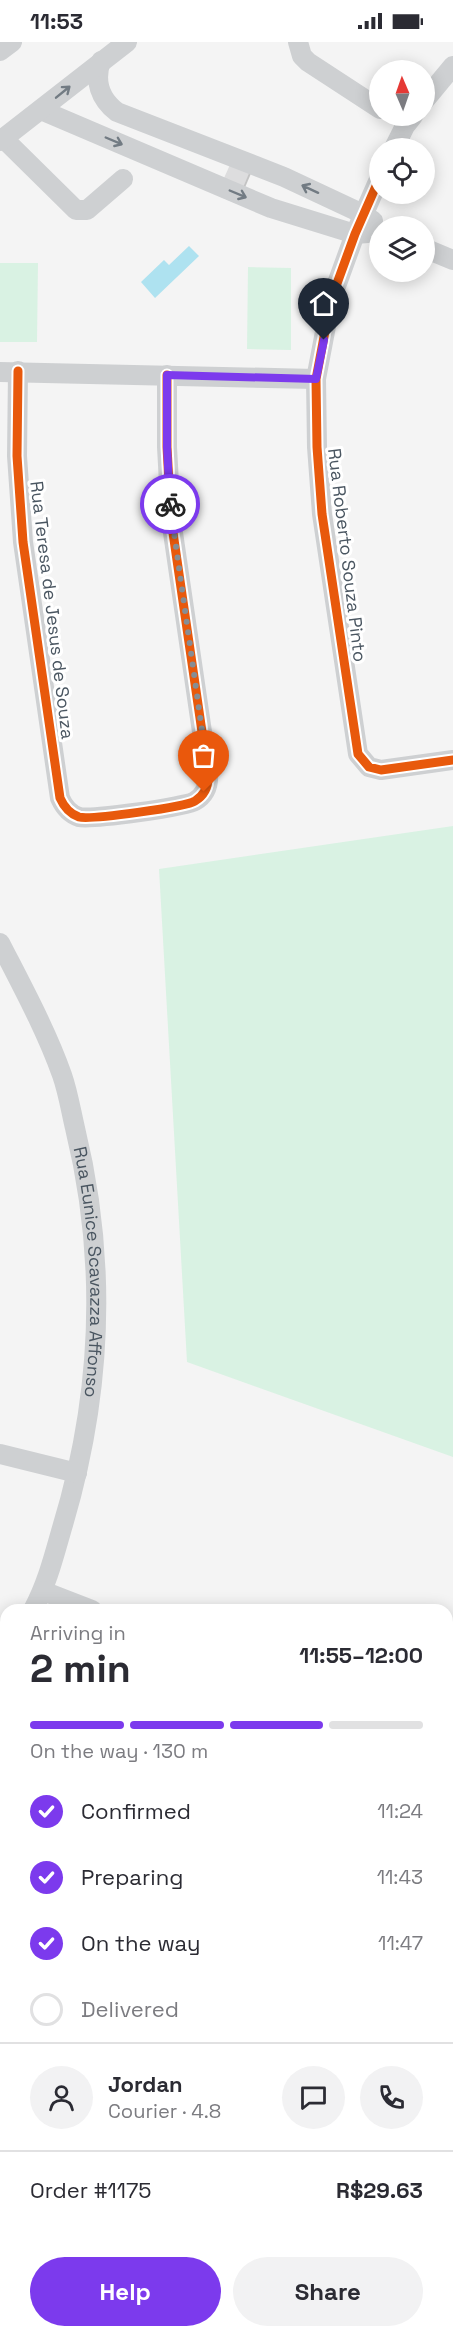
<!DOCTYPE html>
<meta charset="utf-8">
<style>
:root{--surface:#fff;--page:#f2f2f3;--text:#2b2b33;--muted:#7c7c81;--line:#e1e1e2;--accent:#7c3aed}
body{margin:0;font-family:"Space Grotesk",sans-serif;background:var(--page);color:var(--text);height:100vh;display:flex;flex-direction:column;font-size:22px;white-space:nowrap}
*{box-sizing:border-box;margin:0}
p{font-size:20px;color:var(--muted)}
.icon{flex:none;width:33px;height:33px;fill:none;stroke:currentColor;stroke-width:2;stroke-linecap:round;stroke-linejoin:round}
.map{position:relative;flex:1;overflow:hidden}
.drawer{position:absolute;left:0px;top:1562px;width:453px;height:734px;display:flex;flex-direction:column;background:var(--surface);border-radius:18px 18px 0 0;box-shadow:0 3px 15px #0003}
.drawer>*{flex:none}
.needle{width:39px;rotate:358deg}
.fabs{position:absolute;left:369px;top:18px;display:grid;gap:12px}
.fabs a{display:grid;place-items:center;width:66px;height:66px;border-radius:50%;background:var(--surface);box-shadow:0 3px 15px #0003;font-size:30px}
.pin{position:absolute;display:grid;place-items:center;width:51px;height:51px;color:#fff;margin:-62px -26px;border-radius:50% 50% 50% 0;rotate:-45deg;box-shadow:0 0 6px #0007}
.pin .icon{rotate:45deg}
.courier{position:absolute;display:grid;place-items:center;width:60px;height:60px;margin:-30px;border:4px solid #7c3aed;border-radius:50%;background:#fff;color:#222;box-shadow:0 2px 8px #0007}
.overview em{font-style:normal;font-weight:700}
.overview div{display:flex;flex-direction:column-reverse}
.overview{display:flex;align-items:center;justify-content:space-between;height:102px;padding:0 30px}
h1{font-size:39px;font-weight:700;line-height:45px}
.bar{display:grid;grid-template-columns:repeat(4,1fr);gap:9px 6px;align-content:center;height:72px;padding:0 30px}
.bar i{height:8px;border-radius:4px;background:var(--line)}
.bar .current{background:var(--accent)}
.bar p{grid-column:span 4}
.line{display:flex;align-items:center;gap:15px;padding:0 30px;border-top:2px solid var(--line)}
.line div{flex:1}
.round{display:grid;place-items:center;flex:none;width:63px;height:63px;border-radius:32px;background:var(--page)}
ol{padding:0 30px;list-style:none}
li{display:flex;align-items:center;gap:18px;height:66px}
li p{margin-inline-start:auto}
li .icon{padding:6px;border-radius:50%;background:var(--accent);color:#fff;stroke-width:4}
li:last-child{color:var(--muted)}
li i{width:33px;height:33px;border:3px solid var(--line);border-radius:50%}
.cta{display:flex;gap:12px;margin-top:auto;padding:12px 30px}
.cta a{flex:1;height:69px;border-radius:36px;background:var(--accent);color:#fff;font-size:24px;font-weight:700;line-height:69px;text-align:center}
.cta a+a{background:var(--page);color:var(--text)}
.status{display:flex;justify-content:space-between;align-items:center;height:42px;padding:0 30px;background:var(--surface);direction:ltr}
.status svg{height:16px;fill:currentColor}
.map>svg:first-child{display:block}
.green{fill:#d9f2e3}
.water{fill:#aee2f0}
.shadow{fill:#0003}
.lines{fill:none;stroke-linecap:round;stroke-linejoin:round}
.stream{stroke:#aee2f0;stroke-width:4.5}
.building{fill:#ddddde}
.minor{stroke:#ced0d2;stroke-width:20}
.cycleway-casing{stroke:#fff;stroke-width:13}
.cycleway{stroke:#e8590c;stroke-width:9}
.oneway{stroke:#727b83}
.done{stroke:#868d94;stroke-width:6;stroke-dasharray:0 10.8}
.route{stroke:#7c3aed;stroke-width:8}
.labels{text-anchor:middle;stroke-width:6;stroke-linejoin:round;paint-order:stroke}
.street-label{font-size:18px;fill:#4a5661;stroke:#fff}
</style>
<div class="status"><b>11:53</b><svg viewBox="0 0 49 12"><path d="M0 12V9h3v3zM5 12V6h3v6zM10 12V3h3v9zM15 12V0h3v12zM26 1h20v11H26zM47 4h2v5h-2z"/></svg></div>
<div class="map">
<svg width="453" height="2294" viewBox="0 0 453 2294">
<rect width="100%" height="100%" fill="#f4f4f4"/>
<path class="green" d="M0 221H38L37 300H0Z
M248 225 291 226V308L247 307Z
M453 784V1415L187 1320 159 827Z
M6 1971V2289H447V2143L453 2145V2294H0V1985Z"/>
<path class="water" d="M189 204 199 214 155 256 141 240 164 218 169 223Z
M0 1883 6 1884V1971L0 1985Z"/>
<path class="shadow" d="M255 122 238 162 221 155Z"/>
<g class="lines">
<path class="stream" d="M0 2046 6 2051
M447 2210 453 2211
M0 2265 6 2264"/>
</g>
<path class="building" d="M236 109 255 117 237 160 217 152Z"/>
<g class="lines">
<g class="minor">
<path d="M298 0 302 14 308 20 380 67"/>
<path d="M0 9 12 0"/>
<path d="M101 19C94 39 100 57 117 70L284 135 363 172 373 179"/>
<path d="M424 59 453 24"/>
<path d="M41 68 271 166 355 192 380 190"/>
<path d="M4 97 76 168H87L123 137"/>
<path d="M0 99 127 0"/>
<path d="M394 106 405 84 413 74"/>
<path d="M380 135 355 192 331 258 316 337 317 405 322 472 358 712 369 725 381 728 453 718"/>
<path d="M424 206 453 218"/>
<path d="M18 329 17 414 23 500 60 756C64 765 70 772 79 775 90 778 186 765 195 759 205 753 209 743 208 731L171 477 167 405V333"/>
<path d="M0 330 316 337"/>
<path id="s1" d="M0 901C22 944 46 988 62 1033 68 1050 71 1069 75 1086 108 1221 102 1354 62 1486 54 1514 47 1542 33 1568"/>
<path d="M0 1412 77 1431"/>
<path d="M43 1549 92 1568"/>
<path d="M0 1626 6 1618"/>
<path d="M0 1821 6 1822"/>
</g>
<g class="cycleway-casing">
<path id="cycleway" d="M380 135 355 192 331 258 316 337 317 405 322 472 358 712 369 725 381 728 453 718
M18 329 17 414 23 500 60 756C64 765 70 772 79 775 90 778 186 765 195 759 205 753 209 743 208 731L171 477 167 405V333"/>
</g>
<use href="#cycleway" class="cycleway"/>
</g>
<defs><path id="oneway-shaft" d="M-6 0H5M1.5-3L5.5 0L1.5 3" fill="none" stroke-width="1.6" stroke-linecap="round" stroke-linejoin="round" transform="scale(1.5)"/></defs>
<g class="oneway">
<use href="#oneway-shaft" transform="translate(63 50) rotate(-39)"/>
<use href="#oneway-shaft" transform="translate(114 99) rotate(23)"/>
<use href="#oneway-shaft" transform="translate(310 147) rotate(-155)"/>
<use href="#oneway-shaft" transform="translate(238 152) rotate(23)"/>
</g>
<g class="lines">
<path class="done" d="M170 462 208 731V741L204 750"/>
<path class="route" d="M170 462 167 405V333L316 337 324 298"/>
</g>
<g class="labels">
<g class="street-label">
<text transform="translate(347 513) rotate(83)" y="6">Rua Roberto Souza Pinto</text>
<text transform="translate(52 568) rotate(83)" y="6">Rua Teresa de Jesus de Souza</text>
<text dy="6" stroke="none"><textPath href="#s1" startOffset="346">Rua Eunice Scavazza Affonso</textPath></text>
</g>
</g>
</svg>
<div class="fabs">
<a><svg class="needle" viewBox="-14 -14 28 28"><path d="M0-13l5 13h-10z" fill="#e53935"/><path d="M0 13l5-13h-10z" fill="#7c7c81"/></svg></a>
<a><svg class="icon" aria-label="locate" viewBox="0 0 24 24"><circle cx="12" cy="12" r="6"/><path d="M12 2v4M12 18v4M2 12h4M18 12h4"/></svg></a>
<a><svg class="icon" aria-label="layers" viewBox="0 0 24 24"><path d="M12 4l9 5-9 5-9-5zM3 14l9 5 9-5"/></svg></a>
</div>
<div class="pin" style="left:204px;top:750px;background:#ea580c"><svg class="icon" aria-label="bag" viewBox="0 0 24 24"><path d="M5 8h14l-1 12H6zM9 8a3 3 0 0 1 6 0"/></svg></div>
<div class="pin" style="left:324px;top:298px;background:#1f2937"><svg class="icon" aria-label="home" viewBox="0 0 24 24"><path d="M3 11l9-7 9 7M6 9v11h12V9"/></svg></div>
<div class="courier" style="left:170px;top:462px"><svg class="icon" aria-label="bike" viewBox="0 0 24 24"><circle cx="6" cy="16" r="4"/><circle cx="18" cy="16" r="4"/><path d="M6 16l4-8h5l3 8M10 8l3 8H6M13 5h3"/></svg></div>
<section class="drawer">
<div class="overview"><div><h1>2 min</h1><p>Arriving in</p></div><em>11:55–12:00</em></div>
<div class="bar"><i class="current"></i><i class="current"></i><i class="current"></i><i></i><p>On the way · 130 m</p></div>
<ol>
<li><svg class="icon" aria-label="check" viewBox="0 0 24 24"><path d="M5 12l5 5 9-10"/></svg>Confirmed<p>11:24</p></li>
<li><svg class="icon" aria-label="check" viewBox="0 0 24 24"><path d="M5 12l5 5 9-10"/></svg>Preparing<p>11:43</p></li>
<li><svg class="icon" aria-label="check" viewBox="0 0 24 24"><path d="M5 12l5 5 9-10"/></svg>On the way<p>11:47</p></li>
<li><i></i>Delivered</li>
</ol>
<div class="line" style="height:108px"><a class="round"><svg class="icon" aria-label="person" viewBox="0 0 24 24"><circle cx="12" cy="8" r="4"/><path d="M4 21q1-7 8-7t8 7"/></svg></a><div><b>Jordan</b><p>Courier · 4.8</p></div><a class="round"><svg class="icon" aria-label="chat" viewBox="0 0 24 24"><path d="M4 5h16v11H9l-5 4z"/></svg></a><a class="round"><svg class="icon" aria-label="phone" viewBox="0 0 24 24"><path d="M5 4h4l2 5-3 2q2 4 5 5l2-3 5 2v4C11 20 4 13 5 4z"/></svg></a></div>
<div class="line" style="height:78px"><div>Order #1175</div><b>R$29.63</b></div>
<div class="cta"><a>Help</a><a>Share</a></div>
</section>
</div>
